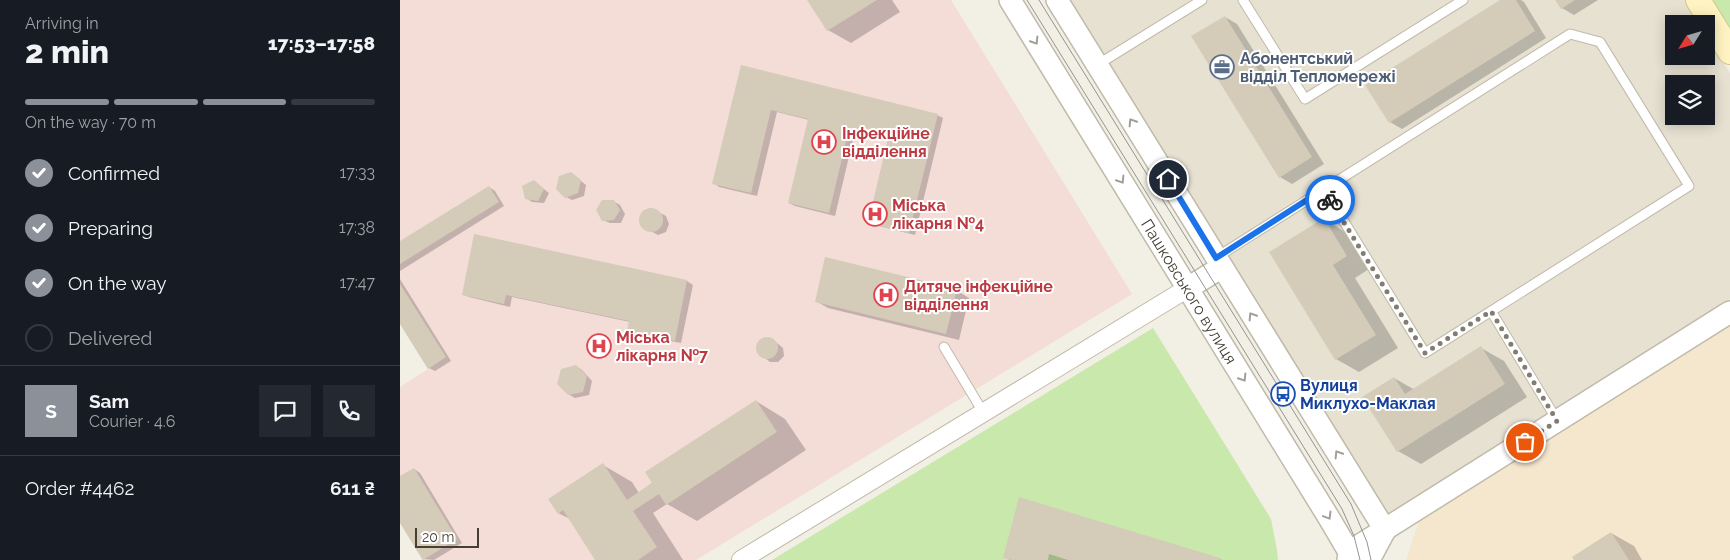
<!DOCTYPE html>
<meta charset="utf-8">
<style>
:root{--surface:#171b24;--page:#242831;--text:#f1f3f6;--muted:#9ea1a6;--line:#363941;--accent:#8c9099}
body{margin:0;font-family:Raleway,sans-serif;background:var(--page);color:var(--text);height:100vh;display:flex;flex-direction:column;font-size:19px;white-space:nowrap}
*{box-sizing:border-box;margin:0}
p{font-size:16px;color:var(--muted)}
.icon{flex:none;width:28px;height:28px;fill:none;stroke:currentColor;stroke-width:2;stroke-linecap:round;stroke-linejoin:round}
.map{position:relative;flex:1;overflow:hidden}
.drawer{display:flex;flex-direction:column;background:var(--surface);width:400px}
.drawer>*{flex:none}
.needle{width:32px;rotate:233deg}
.buttons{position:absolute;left:1265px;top:15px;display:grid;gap:10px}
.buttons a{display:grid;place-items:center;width:50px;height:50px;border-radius:0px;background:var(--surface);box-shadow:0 2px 12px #0003;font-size:25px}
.scale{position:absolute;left:15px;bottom:12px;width:64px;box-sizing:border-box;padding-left:5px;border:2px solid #453f34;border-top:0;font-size:14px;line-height:18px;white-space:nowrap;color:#453f34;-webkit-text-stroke:4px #fff;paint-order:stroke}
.pin{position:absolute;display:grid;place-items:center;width:42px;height:42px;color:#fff;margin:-21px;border:2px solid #fff;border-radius:50%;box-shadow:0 1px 5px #0007}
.courier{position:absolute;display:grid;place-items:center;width:50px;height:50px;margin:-25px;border:4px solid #1a73e8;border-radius:50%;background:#fff;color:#222;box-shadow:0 1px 6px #0007}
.headline em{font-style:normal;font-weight:800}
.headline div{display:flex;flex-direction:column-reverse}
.headline{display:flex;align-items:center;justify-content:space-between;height:85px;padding:0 25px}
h1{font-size:32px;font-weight:800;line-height:38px}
.bar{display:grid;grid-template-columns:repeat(4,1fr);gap:8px 5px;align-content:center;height:60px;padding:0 25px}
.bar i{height:6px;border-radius:4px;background:var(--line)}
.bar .current{background:var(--accent)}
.bar p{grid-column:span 4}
.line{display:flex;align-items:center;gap:12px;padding:0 25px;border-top:1px solid var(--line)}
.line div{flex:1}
.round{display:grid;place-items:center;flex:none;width:52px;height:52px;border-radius:0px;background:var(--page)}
ol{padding:0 25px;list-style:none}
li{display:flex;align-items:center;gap:15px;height:55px}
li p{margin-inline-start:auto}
li .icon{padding:5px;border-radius:50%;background:var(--accent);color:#fff;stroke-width:4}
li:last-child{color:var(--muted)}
li i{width:28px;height:28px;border:2px solid var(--line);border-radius:50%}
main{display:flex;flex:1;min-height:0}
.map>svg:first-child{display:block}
.residential{fill:#e7e1d2;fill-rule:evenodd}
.commercial{fill:#f5e7ce}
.medical{fill:#f4dcd7}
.green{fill:#c9e8ab}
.shadow{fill:#0003}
.building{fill:#d4cbb9}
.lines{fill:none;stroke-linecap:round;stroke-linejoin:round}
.service-casing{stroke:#c1baa9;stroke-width:11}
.minor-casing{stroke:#c1baa9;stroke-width:20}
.tertiary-casing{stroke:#c1baa9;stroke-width:24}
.secondary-casing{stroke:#d4c692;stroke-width:26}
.service{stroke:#fff;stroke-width:9}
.minor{stroke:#fff;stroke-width:18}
.tertiary{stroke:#fff;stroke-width:21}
.secondary{stroke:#fff4c1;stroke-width:24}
.tram{stroke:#949494;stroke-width:1}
.oneway{stroke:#a29f9a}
.done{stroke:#827d72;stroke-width:5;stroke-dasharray:0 9}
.route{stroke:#1a73e8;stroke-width:6}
.labels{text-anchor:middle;stroke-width:4;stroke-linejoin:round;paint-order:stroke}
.service-label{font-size:16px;font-weight:bold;fill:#4e5e75;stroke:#fff;text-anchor:start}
.health-label{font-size:16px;font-weight:bold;fill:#be3a42;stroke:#fff;text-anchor:start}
.street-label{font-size:16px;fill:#453f34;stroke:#fff}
.transit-label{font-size:16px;font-weight:bold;fill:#164399;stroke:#fff;text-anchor:start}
</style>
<main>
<section class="drawer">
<div class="headline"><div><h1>2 min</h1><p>Arriving in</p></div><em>17:53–17:58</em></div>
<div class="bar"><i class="current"></i><i class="current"></i><i class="current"></i><i></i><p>On the way · 70 m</p></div>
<ol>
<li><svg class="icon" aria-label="check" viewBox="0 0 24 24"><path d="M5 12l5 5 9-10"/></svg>Confirmed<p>17:33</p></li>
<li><svg class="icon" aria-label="check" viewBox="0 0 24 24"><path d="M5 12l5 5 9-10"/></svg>Preparing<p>17:38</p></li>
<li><svg class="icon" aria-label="check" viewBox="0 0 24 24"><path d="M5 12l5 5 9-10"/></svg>On the way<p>17:47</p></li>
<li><i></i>Delivered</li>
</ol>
<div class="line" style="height:90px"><b class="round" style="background:var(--accent);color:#fff">S</b><div><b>Sam</b><p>Courier · 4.6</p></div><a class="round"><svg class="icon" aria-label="chat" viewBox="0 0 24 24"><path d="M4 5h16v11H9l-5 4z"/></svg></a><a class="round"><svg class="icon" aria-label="phone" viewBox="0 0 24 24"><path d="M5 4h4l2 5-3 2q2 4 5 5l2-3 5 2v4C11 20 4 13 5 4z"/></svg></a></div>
<div class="line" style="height:65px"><div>Order #4462</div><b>611 ₴</b></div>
</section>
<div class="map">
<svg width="1330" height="560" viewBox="0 0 1330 560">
<rect width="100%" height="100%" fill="#f2efe4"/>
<path class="residential" d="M667 0H1285L1300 24H1274V56H1306V35L1330 73V299L987 517ZM1274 84H1306V116H1274Z"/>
<path class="commercial" d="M1330 322V560H1006L1024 506Z"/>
<path class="medical" d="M0 0H551L732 294 296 560H22L0 523V387L28 369 0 324Z"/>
<path class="green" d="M1308 0H1330V35Z
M753 328 871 519 877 550 878 560H372Z"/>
<path class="shadow" d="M409 0H492L500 12 451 43 428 30Z
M1103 0H1121L1124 2 1146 38 1002 129 990 122Z
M1157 0H1198L1174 15 1162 8Z
M825 17 837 24 924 164 892 184 880 177Z
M342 67 537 115 543 118 515 235 475 225 469 222 489 140 455 131 435 216 395 206 389 203 409 120 377 112 357 196 319 187 314 183Z
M171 173 186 185 184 196 172 200 166 197Z
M134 181 149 193 144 203 132 202 126 198Z
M89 187 95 191 104 206 0 271V243Z
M213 201 220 205 225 214 221 223H210L203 220Z
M251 208 266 216 269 224 266 232 258 235 243 227 240 219 243 211Z
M924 219 947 233 969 269 955 278 998 348 959 372 936 359Z
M75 235 287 281 293 285 281 343 234 334 228 331 230 322 112 297 110 307 69 297 63 294Z
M0 279 51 361 35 371 29 368 0 321Z
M556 290 569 298 559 340 428 308 416 301Z
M371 338 383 348 384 356 378 362H370L357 352V344L363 339Z
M1081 348 1104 361 1127 397 1021 464 998 451 994 378 1015 390Z
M176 366 182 370 192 381 189 395 175 398 168 394Z
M356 401 385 419 406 450 297 521 267 504 253 513 283 560H197L170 519 158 513 203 465 232 482 239 493Z
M14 469 20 473 62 543 34 560 23 559 0 521V478Z
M620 499 820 559 822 560H610L605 557Z
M1211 533 1234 546 1242 560H1176Z"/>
<path class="building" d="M407 0H477L427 31Z
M1100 0H1116L1135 31 989 123 965 85Z
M1155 0H1175L1161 9Z
M825 16 912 157 879 178 791 36Z
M341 65 538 114 509 233 468 223 488 138 449 129 429 213 388 203 408 119 371 110 351 193 312 184Z
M171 172 181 180 178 193 165 198 156 189 159 176Z
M134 180 144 189 138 201 125 199 122 186Z
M89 186 99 202 0 264V241Z
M202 200H214L220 210 214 220 202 221 196 210Z
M239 220a12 12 0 1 1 24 0a12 12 0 1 1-24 0Z
M924 218 947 256 933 265 976 335 935 360 869 252Z
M74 234 287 280 275 341 227 332 229 321 106 295 104 304 62 295Z
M425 257 557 289 546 334 415 302Z
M0 284 46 357 28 369 0 324Z
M356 348a11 11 0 1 1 22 0a11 11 0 1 1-22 0Z
M1081 346 1105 384 997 452 962 397 994 377 1005 394Z
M176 365 187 376 183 392 168 395 157 384 161 369Z
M356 400 377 432 266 505 259 494 233 511 257 547 238 560H195L163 510 158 514 148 499 203 463 227 500 252 483 245 472Z
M14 468 57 539 23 560 0 523V476Z
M619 497 820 558V560H668L649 554 648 560H612L603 558Z
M1211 532 1229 560H1174L1172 557Z"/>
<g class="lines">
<g class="service-casing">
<path id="service" d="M843 0 905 99 1063 0
M697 65 802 0
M817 257 1170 34 1200 42 1289 186 1025 353 924 189
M1091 311 1157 420
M544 347 583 412"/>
</g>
<g class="minor-casing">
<path id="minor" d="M341 560 788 288"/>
</g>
<g class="tertiary-casing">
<g id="tertiary">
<path id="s1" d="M610 0 929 518 949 552 948 560"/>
<path d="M657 0 985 530"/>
<path d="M788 288 822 267"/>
<path d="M949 552 1330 312"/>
<path d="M969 560 985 530"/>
</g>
</g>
<g class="secondary-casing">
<path id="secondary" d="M1298 0 1330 52"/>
</g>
<use href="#service" class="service"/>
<use href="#minor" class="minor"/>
<use href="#tertiary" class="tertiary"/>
<use href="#secondary" class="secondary"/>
<path class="tram" d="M627 0 942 509 954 536 960 560
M639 0 951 504 967 542 971 560"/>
</g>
<defs><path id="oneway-chevron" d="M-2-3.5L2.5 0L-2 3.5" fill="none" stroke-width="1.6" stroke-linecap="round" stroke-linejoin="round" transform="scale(1.25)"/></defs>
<g class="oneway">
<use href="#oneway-chevron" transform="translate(635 41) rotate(58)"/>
<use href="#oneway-chevron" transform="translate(732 122) rotate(-122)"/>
<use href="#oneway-chevron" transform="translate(721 180) rotate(58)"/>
<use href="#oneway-chevron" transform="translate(852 316) rotate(-122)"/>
<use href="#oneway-chevron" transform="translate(843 378) rotate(58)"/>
<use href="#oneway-chevron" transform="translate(938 454) rotate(-122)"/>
<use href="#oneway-chevron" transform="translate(928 516) rotate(59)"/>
</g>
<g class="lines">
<path class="done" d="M930 200 1025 353 1091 311 1157 421 1125 442"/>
<path class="route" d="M768 179 816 258 924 189 930 200"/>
</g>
<defs>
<g id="office-ring" transform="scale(1.25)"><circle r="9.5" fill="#fff" stroke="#5c6f8a" stroke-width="1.5"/><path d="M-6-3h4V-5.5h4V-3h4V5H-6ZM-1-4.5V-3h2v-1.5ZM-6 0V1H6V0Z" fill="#5c6f8a"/></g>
<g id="hospital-ring" transform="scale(1.25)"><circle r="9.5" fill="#fff" stroke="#e0444e" stroke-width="1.5"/><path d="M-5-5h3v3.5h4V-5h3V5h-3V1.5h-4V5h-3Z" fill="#e0444e"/></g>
<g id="bus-ring" transform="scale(1.25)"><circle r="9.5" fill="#fff" stroke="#1a4fb4" stroke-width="1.5"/><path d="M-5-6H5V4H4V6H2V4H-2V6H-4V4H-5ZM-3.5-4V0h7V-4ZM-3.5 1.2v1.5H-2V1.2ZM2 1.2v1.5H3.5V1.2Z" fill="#1a4fb4"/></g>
</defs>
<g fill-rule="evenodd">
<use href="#office-ring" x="822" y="67"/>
<use href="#hospital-ring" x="424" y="142"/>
<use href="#hospital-ring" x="475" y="214"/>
<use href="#hospital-ring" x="486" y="295"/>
<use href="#hospital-ring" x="199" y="346"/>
<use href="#bus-ring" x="883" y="394"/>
</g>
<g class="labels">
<g class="service-label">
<text x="840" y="64">Абонентський<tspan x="840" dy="18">відділ Тепломережі</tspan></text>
</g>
<g class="health-label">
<text x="442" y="139">Інфекційне<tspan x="442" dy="18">відділення</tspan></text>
<text x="492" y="211">Міська<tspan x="492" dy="18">лікарня №4</tspan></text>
<text x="504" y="292">Дитяче інфекційне<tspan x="504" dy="18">відділення</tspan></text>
<text x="216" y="343">Міська<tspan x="216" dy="18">лікарня №7</tspan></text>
</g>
<g class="street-label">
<text dy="6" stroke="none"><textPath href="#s1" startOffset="342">Пашковського вулиця</textPath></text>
</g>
<g class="transit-label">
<text x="900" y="391">Вулиця<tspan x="900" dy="18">Миклухо-Маклая</tspan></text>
</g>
</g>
</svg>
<div class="buttons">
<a><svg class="needle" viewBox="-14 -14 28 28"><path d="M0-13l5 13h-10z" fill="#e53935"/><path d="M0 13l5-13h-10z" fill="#9ea1a6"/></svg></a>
<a><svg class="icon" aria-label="layers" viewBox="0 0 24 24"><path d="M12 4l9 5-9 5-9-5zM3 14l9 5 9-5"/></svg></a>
</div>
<div class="scale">20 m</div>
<div class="pin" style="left:1125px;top:442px;background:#ea580c"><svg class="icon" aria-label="bag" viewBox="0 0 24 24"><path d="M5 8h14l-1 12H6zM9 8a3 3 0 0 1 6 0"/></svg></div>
<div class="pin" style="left:768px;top:179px;background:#1f2937"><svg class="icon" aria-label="home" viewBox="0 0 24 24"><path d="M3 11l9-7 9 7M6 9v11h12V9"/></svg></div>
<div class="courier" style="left:930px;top:200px"><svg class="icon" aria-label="bike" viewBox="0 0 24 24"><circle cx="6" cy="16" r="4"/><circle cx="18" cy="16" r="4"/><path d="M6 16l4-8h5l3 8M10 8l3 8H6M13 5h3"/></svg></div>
</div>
</main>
